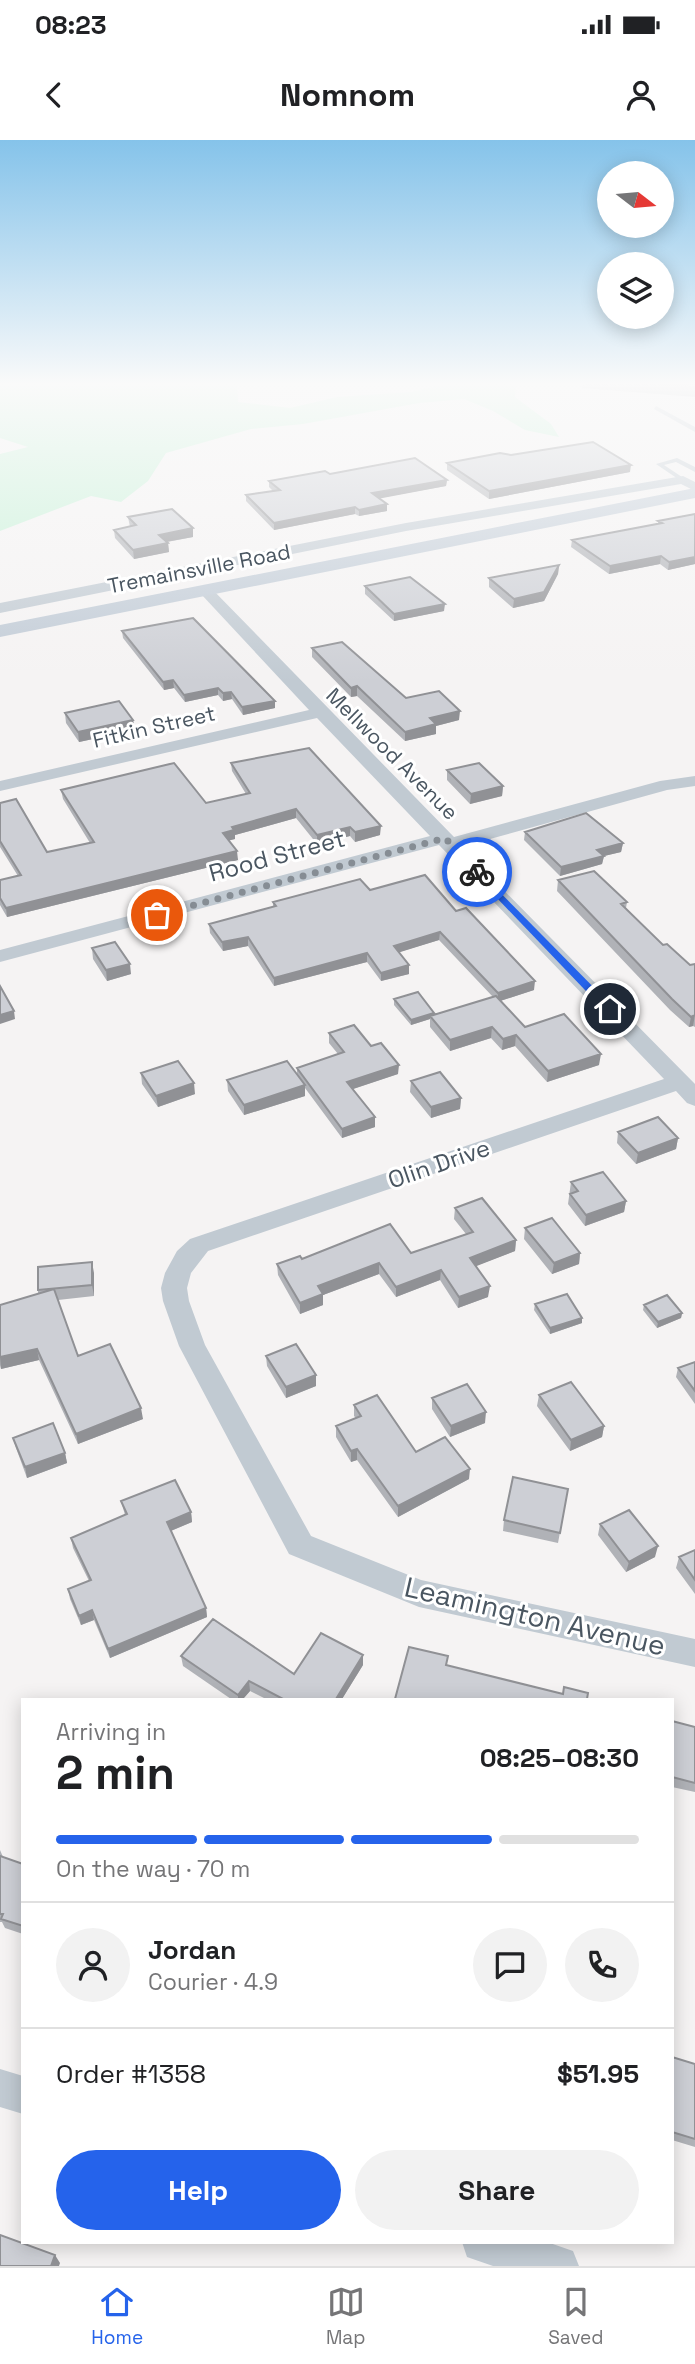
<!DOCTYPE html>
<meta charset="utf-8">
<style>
:root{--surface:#fff;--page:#f2f2f2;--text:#202124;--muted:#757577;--line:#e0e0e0;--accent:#2563eb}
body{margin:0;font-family:"Space Grotesk",sans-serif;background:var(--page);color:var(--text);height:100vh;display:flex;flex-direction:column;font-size:26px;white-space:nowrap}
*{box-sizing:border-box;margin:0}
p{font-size:23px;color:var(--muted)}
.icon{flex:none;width:38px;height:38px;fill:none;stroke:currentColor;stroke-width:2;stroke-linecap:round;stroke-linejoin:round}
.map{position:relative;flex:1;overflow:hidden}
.panel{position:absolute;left:21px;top:1558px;width:653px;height:546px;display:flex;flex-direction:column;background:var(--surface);border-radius:0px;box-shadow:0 4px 18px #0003}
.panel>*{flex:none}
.needle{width:46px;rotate:106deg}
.controls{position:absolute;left:597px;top:21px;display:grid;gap:14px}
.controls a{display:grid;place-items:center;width:77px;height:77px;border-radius:50%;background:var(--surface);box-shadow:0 4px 18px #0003;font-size:35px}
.pin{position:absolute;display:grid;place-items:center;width:60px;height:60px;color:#fff;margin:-30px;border:4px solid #fff;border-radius:50%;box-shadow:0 2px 7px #0007}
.courier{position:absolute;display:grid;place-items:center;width:70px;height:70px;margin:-35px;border:5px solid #2563eb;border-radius:50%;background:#fff;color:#222;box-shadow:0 2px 9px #0007}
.overview em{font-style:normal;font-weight:600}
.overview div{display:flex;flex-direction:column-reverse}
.overview{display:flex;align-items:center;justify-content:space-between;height:119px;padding:0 35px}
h1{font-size:46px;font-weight:600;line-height:52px}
.bar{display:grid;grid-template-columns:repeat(4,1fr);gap:10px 7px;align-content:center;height:84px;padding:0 35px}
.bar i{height:9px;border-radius:5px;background:var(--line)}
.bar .active{background:var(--accent)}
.bar p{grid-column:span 4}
.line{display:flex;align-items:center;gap:18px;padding:0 35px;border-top:2px solid var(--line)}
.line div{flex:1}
.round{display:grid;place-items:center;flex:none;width:74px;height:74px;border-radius:37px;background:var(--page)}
.primary-button{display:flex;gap:14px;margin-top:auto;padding:14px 35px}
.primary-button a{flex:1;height:80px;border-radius:42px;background:var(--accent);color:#fff;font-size:28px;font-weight:600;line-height:80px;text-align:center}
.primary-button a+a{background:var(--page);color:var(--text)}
.status{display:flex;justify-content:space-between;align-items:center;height:49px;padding:0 35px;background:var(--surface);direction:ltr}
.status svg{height:19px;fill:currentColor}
header{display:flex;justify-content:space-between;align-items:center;height:91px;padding:0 35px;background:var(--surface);font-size:32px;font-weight:600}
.tab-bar{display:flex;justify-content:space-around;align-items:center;height:98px;border-top:2px solid var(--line);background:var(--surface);font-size:19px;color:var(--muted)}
.tab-bar a{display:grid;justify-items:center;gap:4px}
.tab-bar .active{color:var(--accent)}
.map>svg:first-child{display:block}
.green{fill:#c3f1d5}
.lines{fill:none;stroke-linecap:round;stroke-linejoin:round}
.lane{fill:#c1cad2;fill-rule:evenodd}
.street{fill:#c1cad2;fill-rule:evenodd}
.secondary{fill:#c1cbd6;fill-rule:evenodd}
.wall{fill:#b0b2b7}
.shaded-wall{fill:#909195}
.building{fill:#cdcfd5;stroke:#909195;stroke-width:2}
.route{fill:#2563eb}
.done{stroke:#868d94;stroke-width:7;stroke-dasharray:0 12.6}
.labels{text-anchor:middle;stroke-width:6;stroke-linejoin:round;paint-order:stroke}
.far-street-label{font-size:21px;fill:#4a5661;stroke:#fff}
.street-label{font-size:24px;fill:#4a5661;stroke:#fff}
.near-street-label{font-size:28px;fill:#4a5661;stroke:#fff}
</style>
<div class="status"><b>08:23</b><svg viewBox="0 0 49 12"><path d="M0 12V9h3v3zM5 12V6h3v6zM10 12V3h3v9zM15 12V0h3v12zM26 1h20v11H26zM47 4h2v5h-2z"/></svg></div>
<header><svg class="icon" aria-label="back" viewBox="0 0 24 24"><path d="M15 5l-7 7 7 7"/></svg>Nomnom<svg class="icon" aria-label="person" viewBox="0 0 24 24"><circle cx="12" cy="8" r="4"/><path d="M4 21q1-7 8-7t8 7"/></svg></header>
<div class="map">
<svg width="695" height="2126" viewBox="0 0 695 2126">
<rect width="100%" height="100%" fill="#f5f3f3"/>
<path class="green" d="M0 244H237L238 262 290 268 337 257 411 252 445 244H516L515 257 551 284 559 297 525 290 493 271 464 259 419 263 303 284 251 289 166 313 148 341 121 362 91 356 0 391V314L28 307 0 298Z"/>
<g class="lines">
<path class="lane" d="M656 266 695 287V292L654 269Z
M677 318 695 327V332L676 322 664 325 685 339V341H681L656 324Z"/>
<path class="street" d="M683 336 695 342V351L681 344 406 391 0 473V463L406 383Z
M206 447 211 448 454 697 660 641 695 636V646L667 650 461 707 695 944V966L687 963 676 951 208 1111 191 1133 187 1148 189 1161 205 1205 311 1396 421 1440 695 1499V1527L419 1467 289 1414 179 1206 163 1161 161 1148 165 1133 177 1111 190 1099 664 939 439 705 0 822V810L430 696 317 578 0 651V641L309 570 201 454V448Z
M0 1929 23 1936V1974L0 1967Z
M462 2102H547L573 2111 579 2126H493L467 2117Z"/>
<path class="secondary" d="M695 348V358L0 497V485Z"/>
</g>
<path class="wall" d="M583 244H695V257L582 248Z
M447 323 630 332 489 359 447 330Z
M330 334 447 340 446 346 379 358 387 371 359 376 355 374 274 390 246 361V355L273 351 269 347V341Z
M695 374V424L668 430 660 424 609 434 571 407 572 400 658 384V381Z
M128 377 193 388V397L167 402 168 403 169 412 134 419 115 398 114 390 130 387Z
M559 425 558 434 544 461 513 468 489 447V438Z
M365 446 444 471 394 481 365 454Z
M122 491 275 568 243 575 232 559 223 561 218 555 185 562 174 548 164 550 123 498Z
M312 508 406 558 459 580 436 586V594L405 601 357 556 351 557 312 517Z
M65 573 133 580 135 590 79 602 66 583Z
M231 623 380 695 355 702 350 696 317 704 296 678 235 695V699L229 700 238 720 7 777 0 765V740L18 736 0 707V663L47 712 90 703 63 659 61 650 206 663 246 654 232 631Z
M447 630 503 646 502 656 470 664 447 640Z
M525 692 623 703 621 712 604 716 602 724 560 736 524 700Z
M558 740 627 762 626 768 663 805 690 825 695 824V887L693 886 689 887 670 870 557 751Z
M370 750 456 771 534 850 500 861 525 887 599 925 547 942 515 906 502 910 491 898 450 911 430 887V879L411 885 394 865V859L434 875 493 857 439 800 399 812 409 834 381 841 367 822 274 846 248 806 223 811 210 793 209 784 273 767V762Z
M92 808 131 834 107 841 93 819Z
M329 893 371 906 398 934 353 949 375 987 342 998 305 948V956L244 975 228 951 227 940 297 935V928L338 914 329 903Z
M141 933 195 954 158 967 142 944Z
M411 941 461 958 460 969 431 978 410 952Z
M618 992 678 998 676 1009 636 1024 617 1003Z
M571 1042 626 1061 624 1072 585 1086 568 1064Z
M455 1068 516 1100 515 1111 475 1126 488 1157 458 1168 440 1140 396 1157 379 1134 323 1155V1165L300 1174 278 1135 277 1124 302 1119 411 1113 466 1094 454 1079Z
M525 1088 580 1113 579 1124 552 1134 524 1099Z
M94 1133V1156L58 1160 78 1216 143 1279 78 1304 39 1220 1 1229 0 1225V1165L38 1154V1150Z
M535 1164 582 1178V1183L550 1194 534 1170Z
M644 1165 682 1173 681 1178 657 1188 643 1170Z
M266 1216 316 1235V1246L286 1258 267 1226Z
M695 1222V1264L676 1237 678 1228Z
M539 1255 604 1286 602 1297 570 1311 537 1266Z
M432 1258 485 1283 450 1297 432 1269Z
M354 1265 416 1312 469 1339 398 1377 357 1320 351 1322 336 1297V1286L356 1278 354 1276Z
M13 1298 65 1313 67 1323 27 1338 16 1308Z
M568 1349 558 1403 503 1391 504 1380Z
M121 1361 191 1372 192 1382 171 1391 206 1468 207 1477 110 1518 94 1480 81 1485 70 1459 68 1449 89 1441 73 1408 71 1398 125 1375Z
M600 1384 655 1417 626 1432 598 1395Z
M695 1410V1454L676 1428 679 1417Z
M181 1516 294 1534 363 1525 342 1559H266L250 1551 243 1559H231L183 1526Z
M672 1581 695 1587V1652L672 1647Z
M0 1710 3 1717 23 1724V1794L5 1788 2 1782H0Z
M672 1917 695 1924V2007L672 2000Z"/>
<path class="shaded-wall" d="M631 325 630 332 489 359V351Z
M447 340 446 346 372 360V353Z
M387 364V371L359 376V370Z
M355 367V374L274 390V383Z
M193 388V397L160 403 159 395Z
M168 403 169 412 134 419 133 410Z
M661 416 660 424 609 434 610 426Z
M695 417V424L668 430 669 422Z
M559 425 558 434 544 461 513 468 514 459Z
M445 464 444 471 394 481V474Z
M173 540 174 548 164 550 163 542Z
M357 546V556L351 557V548Z
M218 548V555L185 562 184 555Z
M231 552 232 559 223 561V553Z
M275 561V568L243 575 242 567Z
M460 571 459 580 436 586V594L405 601V592L430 578Z
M133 580 135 590 79 602 78 592Z
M503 646 502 656 470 664 471 654Z
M296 669V678L235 695V699L223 702V693L232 687Z
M381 686 380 695 355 702V692Z
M350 687V696L317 704V695Z
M623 703 621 712 604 716 602 724 560 736 561 727 597 710Z
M237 711 238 720 7 777 6 768Z
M440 792 439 800 394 814V806Z
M248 797V806L223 811 222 802Z
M367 813V822L274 846V838Z
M130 824 131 834 107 841 106 830Z
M409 825V834L381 841V833Z
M535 841 534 850 497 862 498 853Z
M14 871 15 879 0 884V875Z
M434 873V878L430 876V879L411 885V880Z
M695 875 693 886 689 887 691 877Z
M492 887 491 898 450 911V900Z
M516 895 515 906 502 910 503 899Z
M601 914 599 925 547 942 548 931Z
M399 925 398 934 347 951V942Z
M194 943 195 954 158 967 156 956Z
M305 945V956L244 975V965Z
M461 958 460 969 431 978V967Z
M375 977V987L342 998V989Z
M678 998 676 1009 636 1024 638 1013Z
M626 1061 624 1072 585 1086 586 1075Z
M516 1100 515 1111 469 1129 470 1118Z
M580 1113 579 1124 552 1134 554 1123Z
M92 1122 94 1133V1156L92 1145Z
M379 1123V1134L323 1155V1165L300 1174V1163L318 1146Z
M441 1130 440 1140 396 1157V1147Z
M490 1146 488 1157 458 1168 459 1157Z
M682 1173 681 1178 657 1188 658 1182Z
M582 1178V1183L550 1194V1188Z
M37 1209 39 1220 1 1229 0 1217Z
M316 1235V1246L286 1258V1247Z
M141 1268 143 1279 78 1304 76 1294Z
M486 1272 485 1283 450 1297 451 1286Z
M604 1286 602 1297 570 1311 571 1300Z
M357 1309V1320L351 1322V1311Z
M65 1313 67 1323 27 1338 25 1327Z
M470 1329 469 1339 398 1377V1366Z
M191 1372 192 1382 168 1392 167 1382Z
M658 1406 655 1417 626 1432 629 1422Z
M206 1468 207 1477 110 1518 108 1509Z
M92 1470 94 1480 81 1485 79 1476Z
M363 1515V1525L342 1559H336Z
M249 1541 250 1551 243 1559H238V1555Z
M55 2115 60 2123 59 2126H51Z"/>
<path class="building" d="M657 244H695V247Z
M593 302 631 325 489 351 447 323 500 313 511 315Z
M415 318 447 340 372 353 387 364 359 370 355 367 274 383 246 355 280 350 269 341 325 331 330 334Z
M172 369 193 388 159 395 168 403 133 410 114 390 136 385 128 377Z
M695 374V417L669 422 661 416 610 426 572 400 662 383 658 381Z
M559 425 544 452 514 459 489 438Z
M410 437 445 464 394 474 365 446Z
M193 478 275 561 242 567 231 552 223 553 218 548 184 555 173 540 163 542 122 491Z
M342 502 406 558 439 551 460 571 430 578 436 584 405 592 357 546 351 548 312 508Z
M119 561 133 580 78 592 65 573Z
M309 608 381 686 355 692 350 687 317 695 296 669 232 687 234 690 223 693 237 711 6 768 0 758V740L21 735 0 701V663L16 659 47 712 94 702 61 650 174 623 206 663 250 653 231 623Z
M479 623 503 646 471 654 447 630Z
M586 673 623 703 597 710 604 716 561 727 525 692Z
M594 731 627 762 621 764 663 805 667 804 690 825 695 824V875L691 877 672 859 558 740Z
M425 735 456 771 466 768 535 841 498 853 440 792 394 806 409 825 381 833 367 813 274 838 248 797 222 802 209 784 276 766 273 762 360 739 370 750Z
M115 802 130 824 106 830 92 808Z
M0 846 14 871 0 875Z
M418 852 434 873 411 880 394 859Z
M496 856 525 887 564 874 601 914 548 931 516 895 503 899 492 887 450 900 430 876Z
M354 885 371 906 381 903 399 925 347 942 375 977 342 989 297 928 344 912 329 893Z
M178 921 194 943 156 956 141 933Z
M287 921 305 945 244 965 227 940Z
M440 932 461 958 431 967 411 941Z
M658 977 678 998 638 1013 618 992Z
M603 1032 626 1061 586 1075 570 1054 578 1051 571 1042Z
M482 1058 516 1100 470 1118 490 1146 459 1157 441 1130 396 1147 379 1123 318 1146 323 1154 300 1163 277 1124 300 1116 302 1119 390 1084 411 1113 473 1092 455 1068Z
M552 1078 580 1113 554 1123 525 1088Z
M92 1122V1145L38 1150V1127Z
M54 1149 78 1216 110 1204 141 1268 76 1294 37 1209 0 1217V1165Z
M567 1154 582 1178 550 1188 535 1164Z
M667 1155 682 1173 658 1182 644 1165Z
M296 1204 316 1235 286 1247 266 1216Z
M695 1222V1251L678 1228Z
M571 1242 604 1286 571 1300 539 1255Z
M467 1244 486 1272 451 1286 432 1258Z
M377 1255 416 1312 445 1297 470 1329 398 1366 357 1309 351 1311 336 1286 361 1276 354 1265Z
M53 1283 65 1313 25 1327 13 1298Z
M513 1337 568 1349 560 1393 504 1380Z
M175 1340 191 1372 167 1382 206 1468 108 1509 92 1470 79 1476 68 1449 91 1440 71 1398 127 1374 121 1361Z
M629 1370 658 1406 629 1422 600 1384Z
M695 1410V1440L679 1417Z
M213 1479 294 1534 321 1493 363 1515 336 1559H283L249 1541 238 1555 181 1516Z
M409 1507 448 1516 446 1525 563 1554 564 1547 588 1553 587 1559H395Z
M672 1581 695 1587V1643L672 1637Z
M0 1716 23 1724V1786L1 1779 3 1774H0Z
M672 1917 695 1924V1999L672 1992Z
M0 2095 55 2115 51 2126H0Z"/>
<linearGradient id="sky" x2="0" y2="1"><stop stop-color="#85c3ea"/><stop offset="0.45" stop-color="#fafafa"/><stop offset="1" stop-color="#fafafa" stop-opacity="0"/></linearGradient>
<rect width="695" height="542" fill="url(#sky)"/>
<path class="route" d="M477 729 613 867V872H606L474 734Z"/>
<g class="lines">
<path class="done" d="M157 775 445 698 477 732"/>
</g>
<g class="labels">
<g class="far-street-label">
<text transform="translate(199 429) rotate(-11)" y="7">Tremainsville Road</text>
<text transform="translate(154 587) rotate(-13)" y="7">Fitkin Street</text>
<text transform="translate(392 614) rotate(45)" y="7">Mellwood Avenue</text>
</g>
<g class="street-label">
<text transform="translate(277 716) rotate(-15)" y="8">Rood Street</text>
<text transform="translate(439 1024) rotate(-19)" y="8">Olin Drive</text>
</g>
<g class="near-street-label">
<text transform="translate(535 1476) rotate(13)" y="10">Leamington Avenue</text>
</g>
</g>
</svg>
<div class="controls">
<a><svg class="needle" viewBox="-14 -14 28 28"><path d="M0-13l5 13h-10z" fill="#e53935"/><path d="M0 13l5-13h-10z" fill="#757577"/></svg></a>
<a><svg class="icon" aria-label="layers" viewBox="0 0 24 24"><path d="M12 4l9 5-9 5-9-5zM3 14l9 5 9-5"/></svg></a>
</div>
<div class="pin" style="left:157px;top:775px;background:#ea580c"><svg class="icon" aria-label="bag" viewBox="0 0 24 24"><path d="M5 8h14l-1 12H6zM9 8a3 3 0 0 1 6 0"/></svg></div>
<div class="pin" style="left:610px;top:869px;background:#1f2937"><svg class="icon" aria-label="home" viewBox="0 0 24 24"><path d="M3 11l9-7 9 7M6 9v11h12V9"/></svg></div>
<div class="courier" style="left:477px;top:732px"><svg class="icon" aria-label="bike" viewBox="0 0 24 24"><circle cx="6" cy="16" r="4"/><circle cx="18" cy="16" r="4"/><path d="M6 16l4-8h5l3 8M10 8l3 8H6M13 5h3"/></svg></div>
<section class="panel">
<div class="overview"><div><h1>2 min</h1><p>Arriving in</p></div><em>08:25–08:30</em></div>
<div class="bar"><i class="active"></i><i class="active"></i><i class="active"></i><i></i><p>On the way · 70 m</p></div>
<div class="line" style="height:126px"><a class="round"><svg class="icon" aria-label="person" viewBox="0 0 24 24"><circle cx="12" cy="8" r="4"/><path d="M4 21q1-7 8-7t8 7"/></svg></a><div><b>Jordan</b><p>Courier · 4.9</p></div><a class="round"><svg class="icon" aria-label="chat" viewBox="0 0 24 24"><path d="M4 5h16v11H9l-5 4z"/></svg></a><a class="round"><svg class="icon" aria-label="phone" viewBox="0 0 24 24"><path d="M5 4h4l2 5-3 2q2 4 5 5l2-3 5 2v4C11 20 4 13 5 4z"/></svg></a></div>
<div class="line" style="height:91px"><div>Order #1358</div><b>$51.95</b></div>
<div class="primary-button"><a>Help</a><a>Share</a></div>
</section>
</div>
<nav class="tab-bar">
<a class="active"><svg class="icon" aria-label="home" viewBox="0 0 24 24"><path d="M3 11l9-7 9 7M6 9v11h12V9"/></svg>Home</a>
<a><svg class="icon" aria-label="map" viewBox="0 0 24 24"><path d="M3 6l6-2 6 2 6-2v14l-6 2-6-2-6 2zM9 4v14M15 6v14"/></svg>Map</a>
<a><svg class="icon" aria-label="saved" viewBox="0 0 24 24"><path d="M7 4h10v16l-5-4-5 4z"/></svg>Saved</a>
</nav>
